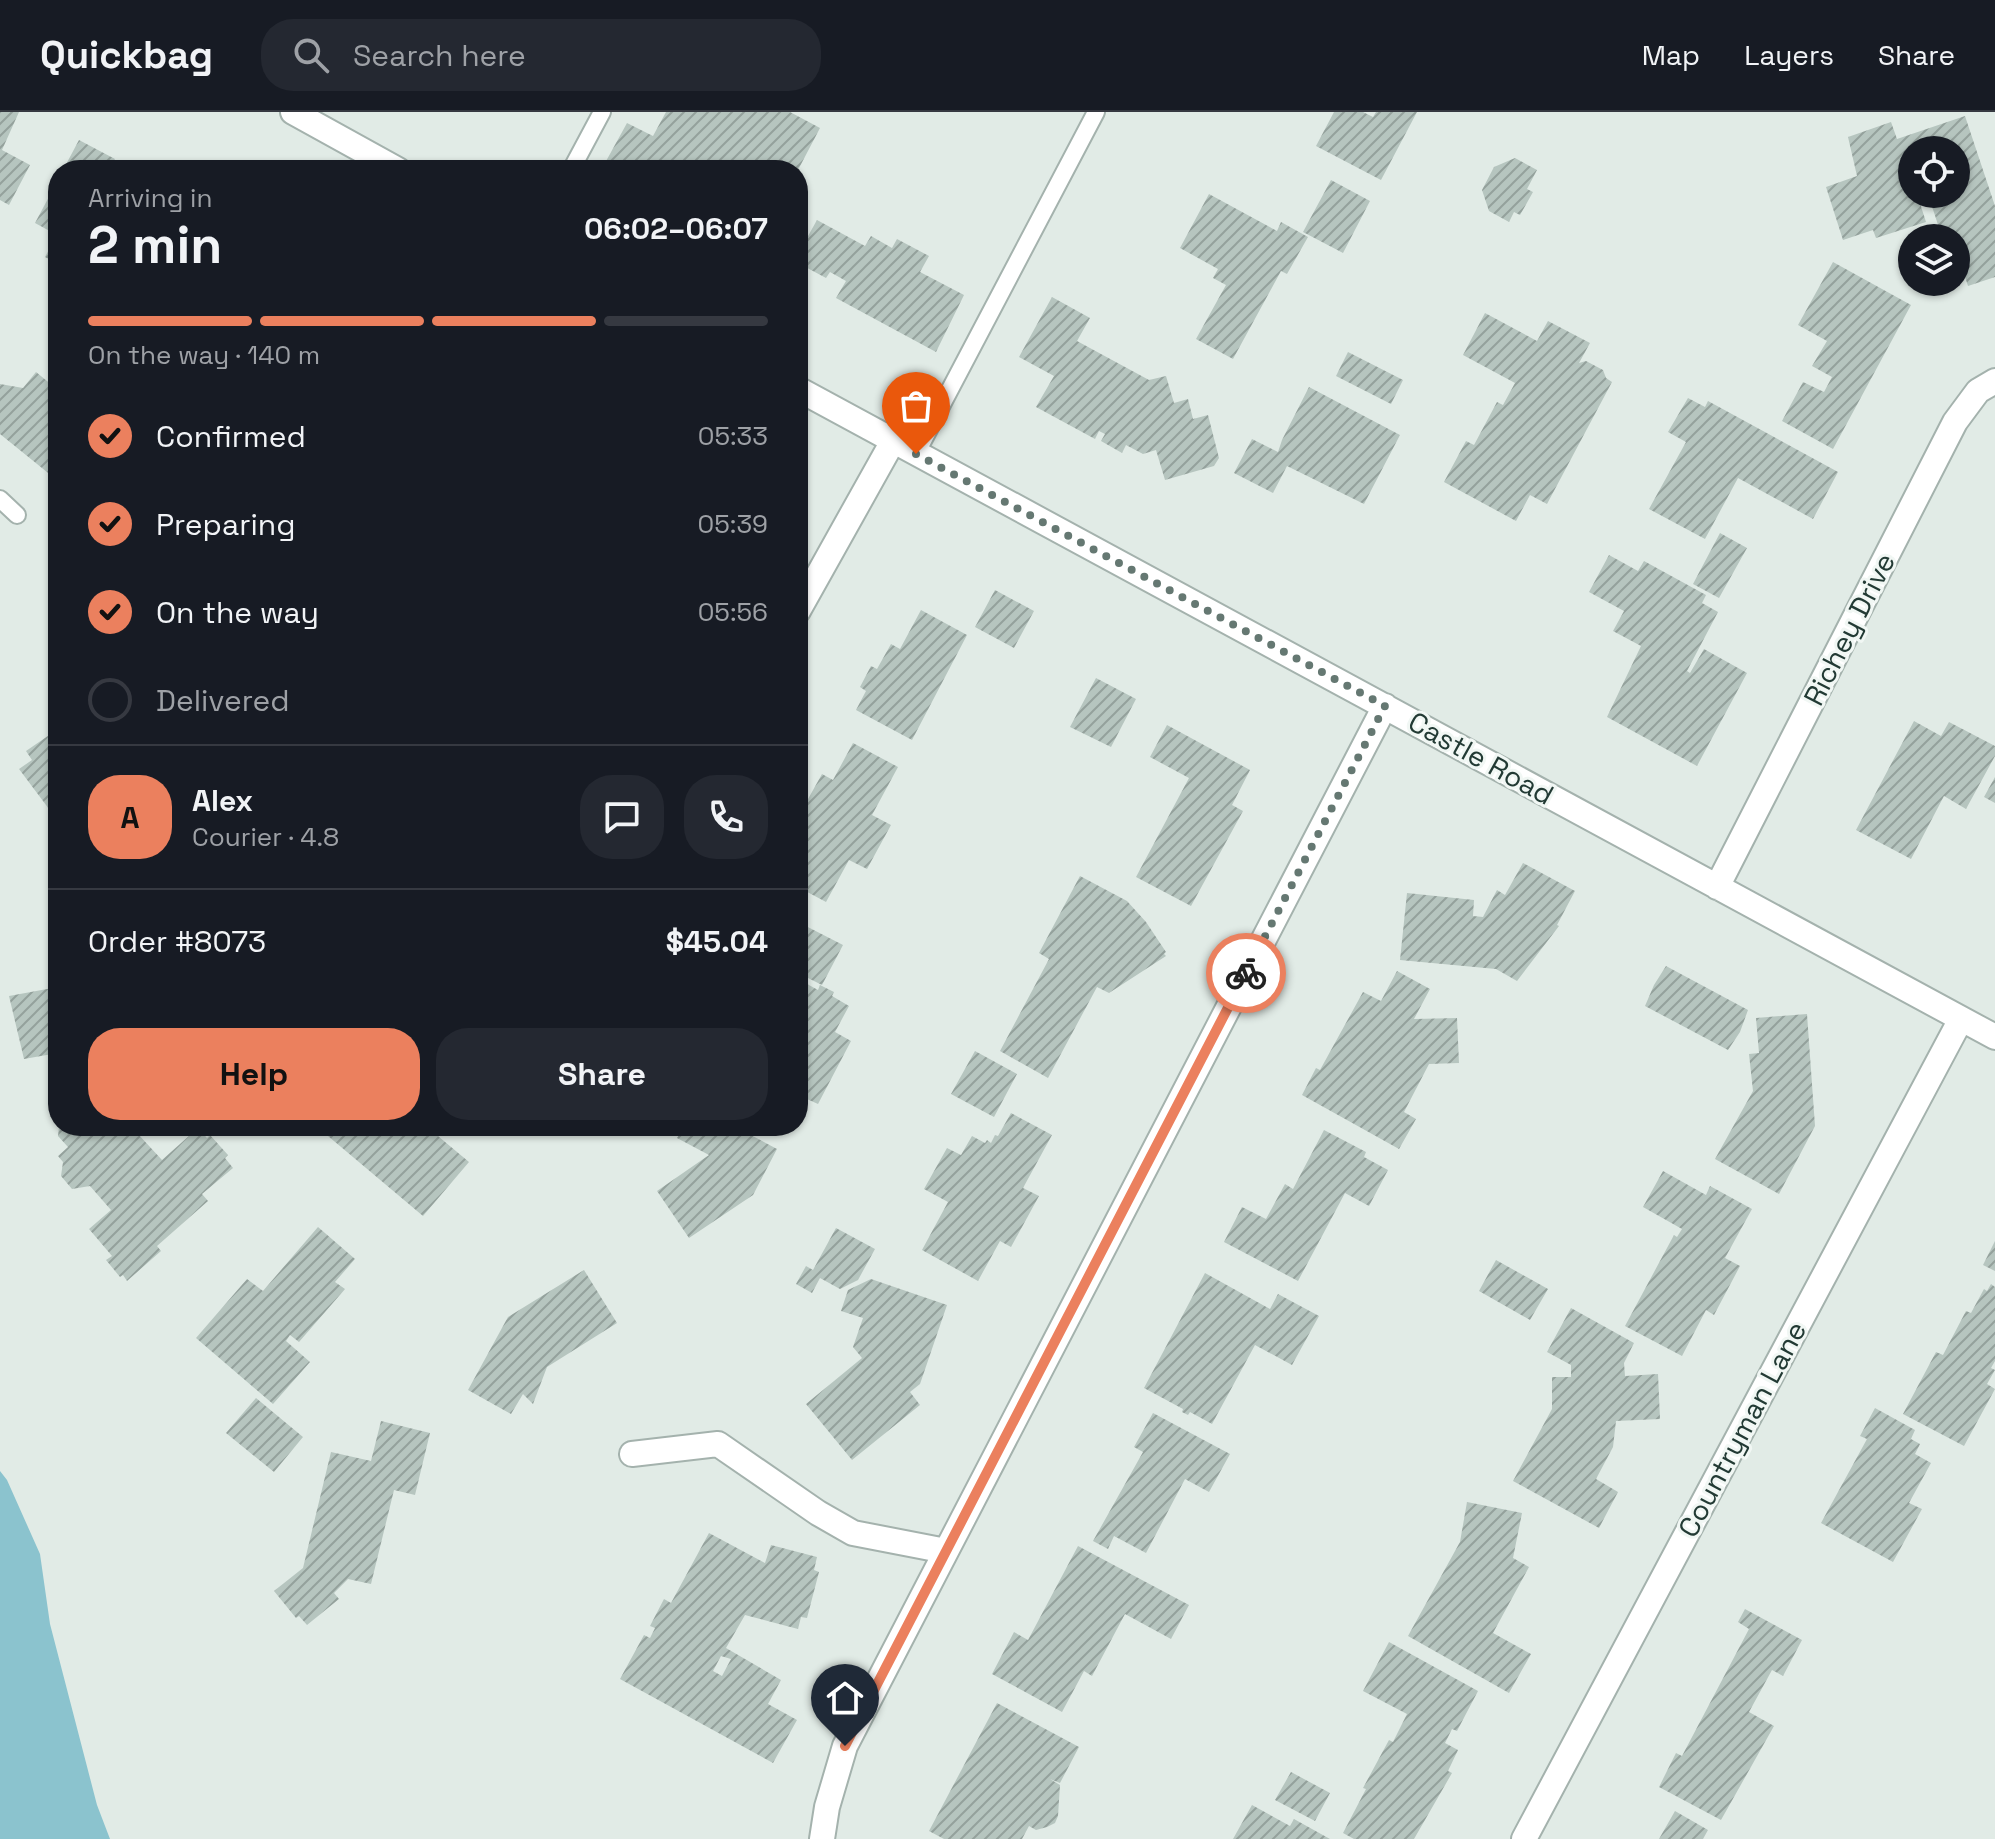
<!DOCTYPE html>
<meta charset="utf-8">
<style>
:root{--surface:#171b24;--page:#242831;--text:#f1f3f6;--muted:#9ea1a6;--line:#363941;--accent:#eb805e}
body{margin:0;font-family:"Space Grotesk",sans-serif;background:var(--page);color:var(--text);height:100vh;display:flex;flex-direction:column;font-size:30px;white-space:nowrap}
*{box-sizing:border-box;margin:0}
p{font-size:26px;color:var(--muted)}
.icon{flex:none;width:44px;height:44px;fill:none;stroke:currentColor;stroke-width:2;stroke-linecap:round;stroke-linejoin:round}
.map{position:relative;flex:1;overflow:hidden}
.side{position:absolute;left:48px;top:48px;width:760px;height:976px;display:flex;flex-direction:column;background:var(--surface);border-radius:32px;box-shadow:0 2px 6px #0004}
.side>*{flex:none}
.buttons{position:absolute;left:1898px;top:24px;display:grid;gap:16px}
.buttons a{display:grid;place-items:center;width:72px;height:72px;border-radius:50%;background:var(--surface);box-shadow:0 2px 6px #0004;font-size:40px}
.pin{position:absolute;display:grid;place-items:center;width:68px;height:68px;color:#fff;margin:-82px -34px;border-radius:50% 50% 50% 0;rotate:-45deg;box-shadow:0 0 8px #0007}
.pin .icon{rotate:45deg}
.courier{position:absolute;display:grid;place-items:center;width:80px;height:80px;margin:-40px;border:6px solid #eb805e;border-radius:50%;background:#fff;color:#222;box-shadow:0 2px 10px #0007}
.summary em{font-style:normal;font-weight:800}
.summary div{display:flex;flex-direction:column-reverse}
.summary{display:flex;align-items:center;justify-content:space-between;height:136px;padding:0 40px}
h1{font-size:52px;font-weight:800;line-height:60px}
.bar{display:grid;grid-template-columns:repeat(4,1fr);gap:12px 8px;align-content:center;height:96px;padding:0 40px}
.bar i{height:10px;border-radius:6px;background:var(--line)}
.bar .on{background:var(--accent)}
.bar p{grid-column:span 4}
.line{display:flex;align-items:center;gap:20px;padding:0 40px;border-top:2px solid var(--line)}
.line div{flex:1}
.round{display:grid;place-items:center;flex:none;width:84px;height:84px;border-radius:32px;background:var(--page)}
ol{padding:0 40px;list-style:none}
li{display:flex;align-items:center;gap:24px;height:88px}
li p{margin-inline-start:auto}
li .icon{padding:8px;border-radius:50%;background:var(--accent);color:#111;stroke-width:4}
li:last-child{color:var(--muted)}
li i{width:44px;height:44px;border:4px solid var(--line);border-radius:50%}
.button{display:flex;gap:16px;margin-top:auto;padding:16px 40px}
.button a{flex:1;height:92px;border-radius:32px;background:var(--accent);color:#111;font-size:32px;font-weight:800;line-height:92px;text-align:center}
.button a+a{background:var(--page);color:var(--text)}
header{display:flex;align-items:center;gap:48px;box-sizing:border-box;height:112px;padding:0 40px;background:var(--surface);border-bottom:2px solid var(--line)}
header strong{font-size:38px}
nav{display:flex;gap:44px;margin-inline-start:auto;font-size:28px}
.search{width:560px;height:72px;background:var(--page);display:flex;align-items:center;gap:20px;box-sizing:border-box;padding:0 28px;border-radius:32px;color:var(--muted);font-size:30px}
.map>svg:first-child{display:block}
.water{fill:#8bc3ce}
.building{fill:url(#building-hatch);fill-rule:evenodd}
.lines{fill:none;stroke-linecap:round;stroke-linejoin:round}
.service-casing{stroke:#a4b2ad;stroke-width:20}
.minor-casing{stroke:#a4b2ad;stroke-width:28}
.service{stroke:#fff;stroke-width:16}
.minor{stroke:#fff;stroke-width:24}
.done{stroke:#657872;stroke-width:8;stroke-dasharray:0 14.4}
.route{stroke:#eb805e;stroke-width:10}
.labels{text-anchor:middle;stroke-width:6;stroke-linejoin:round;paint-order:stroke}
.street-label{font-size:28px;fill:#223a34;stroke:#f1f7f4}
</style>
<header>
<strong>Quickbag</strong>
<div class="search"><svg class="icon" aria-label="search" viewBox="0 0 24 24"><circle cx="10" cy="10" r="6"/><path d="M15 15l6 6"/></svg>Search here</div>
<nav><a>Map</a><a>Layers</a><a>Share</a></nav>
</header>
<div class="map">
<svg width="1995" height="1727" viewBox="0 0 1995 1727">
<defs>
<pattern id="building-hatch" width="6" height="6" patternUnits="userSpaceOnUse" patternTransform="scale(2)"><rect width="6" height="6" fill="#b6c5bf"/><path d="M-1 1l2-2M0 6l6-6M5 7l2-2" fill="none" stroke="#94a19c"/></pattern>
</defs>
<rect width="100%" height="100%" fill="#e1ebe6"/>
<path class="water" d="M0 1359 7 1368 40 1442 50 1512 97 1693 110 1727H0Z"/>
<path class="building" d="M0 0H19L2 38 30 53 9 93 0 88Z
M666 0H790L820 16 798 58H695L682 51 678 58H617L605 51 627 11 653 24Z
M1334 0H1363L1373 5 1376 0H1417L1381 68 1316 34Z
M1965 4 1995 94V165L1968 174 1956 137V126H1952L1949 116 1940 119 1928 82H1956V38H1912V82H1924L1918 85 1926 110 1876 126 1873 118 1843 128 1826 75 1857 64 1848 25 1891 10 1897 27Z
M79 28 115 47 109 58H63Z
M1515 46 1537 58 1527 77 1533 80 1520 103 1514 100 1509 110 1489 99 1482 78 1494 55Z
M58 68V152L45 145 57 123 35 111Z
M1331 68 1370 89 1343 141 1303 120Z
M1209 82 1277 119 1281 110 1308 125 1287 162 1281 159 1233 247 1196 227 1226 173 1213 166 1218 157 1180 136Z
M817 108 865 134 871 124 892 136 897 127 929 144 920 160 964 183 936 240 836 186 846 169 830 160 826 166 798 151V142Z
M1833 150 1911 193 1833 337 1782 309 1803 270 1824 280 1832 265 1812 254 1827 229 1798 213Z
M1052 185 1090 206 1077 229 1149 268 1166 264 1174 291 1188 287 1193 307 1208 303 1219 346 1214 354 1165 368 1156 338 1143 342 1126 333 1122 341 1101 329 1105 322 1099 319 1095 327 1036 295 1054 264 1019 245Z
M1485 201 1537 229 1548 209 1590 231 1579 251 1586 249 1603 258 1606 266 1612 270 1547 392 1530 383 1516 409 1444 370 1466 329 1474 333 1497 290 1503 293 1515 271 1463 243Z
M1348 240 1403 268 1391 292 1336 264Z
M36 260 58 278V369L0 322V272L23 276Z
M1309 275 1400 323 1364 392 1287 354 1273 381 1234 361 1252 327 1278 340 1282 328Z
M1688 286 1705 295 1708 289 1838 360 1813 407 1738 366 1705 427 1649 397 1686 330 1668 320Z
M1720 421 1747 436 1719 486 1693 472Z
M1609 443 1638 459 1644 449 1706 483 1702 491 1718 500 1687 559 1690 561 1704 537 1747 561 1697 654 1607 605 1641 534 1613 519 1624 499 1589 480Z
M995 478 1034 499 1014 536 975 515Z
M921 498 967 523 912 628 856 598 866 579 860 575 871 554 877 557 891 532 900 537Z
M1096 566 1136 587 1111 635 1070 615Z
M1914 609 1941 624 1949 610 1995 634V644L1966 697 1944 684 1911 747 1856 718Z
M1167 613 1250 658 1232 693 1243 699 1191 794 1136 765 1189 666 1150 645Z
M58 617V709L19 657 32 648 26 639Z
M853 631 898 655 872 703 891 713 867 757 849 748 826 790 798 775V705L822 662 833 668Z
M1995 665V691L1984 685Z
M1523 751 1575 779 1557 813 1559 814 1517 869 1496 857 1400 848 1407 781 1474 788 1473 804 1483 805 1497 778 1505 783Z
M1080 764 1127 789 1146 810 1166 840 1164 842 1166 844 1109 881 1097 875 1048 966 1000 939 1049 847 1039 841Z
M798 810 843 833 822 873 798 861Z
M1666 854 1748 898 1740 920 1728 938 1645 894 1654 873Z
M1397 859 1430 877 1414 907 1457 906 1459 951 1429 952 1404 1000 1416 1007 1399 1037 1302 983 1316 956 1320 958 1363 880 1381 889Z
M798 867 818 878 820 873 834 880 832 884 849 894 835 920 851 929 818 992 798 983Z
M58 875V941L24 947 9 884Z
M1807 902 1815 1014 1779 1082 1715 1047 1753 979 1749 942 1759 941 1756 906Z
M975 939 1017 962 994 1005 951 982Z
M1011 1001 1052 1023 1023 1076 1039 1084 1011 1135 1000 1129 978 1169 922 1138 948 1090 924 1077 947 1036 961 1043 972 1024 985 1031 987 1028 991 1031 995 1023 998 1024Z
M59 1014H137L141 1019 138 1022 162 1048 198 1016 207 1026 210 1023 228 1043 225 1046 233 1056 202 1082 208 1089 157 1134 161 1139 127 1169 123 1163 120 1165 106 1148 112 1144 89 1117 111 1098 90 1074 72 1077 61 1064 63 1050 58 1044 68 1035 58 1024Z
M336 1014H426L469 1050 423 1104 328 1024Z
M684 1014H734L777 1037 753 1083 689 1126 657 1079 709 1043 677 1026Z
M1324 1018 1366 1040 1364 1045 1388 1058 1369 1094 1345 1081 1298 1169 1224 1130 1242 1095 1266 1107 1285 1072 1293 1077Z
M1663 1059 1706 1083 1710 1074 1752 1097 1725 1146 1740 1154 1714 1203 1706 1198 1682 1244 1625 1214 1674 1123 1677 1125 1682 1117 1643 1095Z
M318 1115 355 1147 335 1170 345 1177 299 1230 290 1223 286 1229 310 1250 273 1292 196 1226 247 1167 263 1179Z
M836 1116 875 1137 858 1168 840 1177 820 1166 812 1181 796 1172 806 1154 813 1158Z
M1995 1129V1159L1983 1153Z
M1496 1148 1548 1177 1530 1208 1479 1179Z
M584 1158 617 1211 547 1255 533 1292 523 1282 511 1302 468 1278 508 1205Z
M1205 1161 1270 1197 1278 1182 1319 1204 1292 1253 1255 1233 1212 1312 1190 1300 1188 1303 1182 1300 1183 1297 1144 1276Z
M871 1167 947 1193 920 1272 910 1280 920 1293 852 1348 806 1292 862 1246 853 1235 863 1206 841 1199 848 1178Z
M1991 1172 1995 1175V1249L1991 1256 1995 1258 1987 1272 1995 1277 1964 1334 1903 1302 1936 1240 1943 1243 1966 1199 1971 1201 1984 1177 1987 1179Z
M1571 1196 1634 1231 1624 1251 1625 1264 1658 1262 1660 1307 1616 1309 1613 1335 1596 1367 1618 1380 1599 1416 1513 1369 1552 1297V1265H1571V1253L1547 1240Z
M256 1286 303 1325 274 1360 226 1321Z
M1875 1296 1915 1318 1911 1327 1920 1332 1915 1342 1931 1351 1909 1391 1922 1397 1893 1450 1821 1411 1867 1327 1860 1324Z
M1153 1301 1230 1342 1209 1380 1185 1367 1146 1441 1114 1424 1108 1437 1093 1429 1143 1340 1134 1335Z
M381 1309 430 1321 415 1383 394 1378 371 1472 348 1467 334 1481 339 1487 307 1513 299 1504 296 1506 274 1479 303 1456 331 1340 371 1349Z
M1467 1390 1522 1401 1513 1446 1529 1455 1493 1521 1531 1542 1509 1581 1408 1524 1460 1430Z
M709 1421 765 1451 771 1433 817 1445 814 1458 819 1460 807 1506 801 1505 798 1517 745 1503 726 1536 781 1568 768 1592 797 1608 773 1651 620 1567 644 1523 650 1526 655 1516 650 1514 664 1487 671 1491ZM721 1544 731 1547 722 1564 713 1559Z
M1078 1434 1189 1493 1171 1527 1125 1502 1092 1564 1084 1559 1062 1600 992 1562 1014 1520 1028 1528Z
M1745 1497 1802 1528 1783 1564 1772 1558 1749 1600 1774 1614 1721 1708 1659 1675 1676 1641 1682 1644 1749 1517 1738 1510Z
M1389 1530 1478 1579 1457 1619 1452 1617 1445 1631 1458 1638 1448 1659 1452 1661 1414 1727H1354L1343 1721 1366 1677 1363 1676 1389 1628 1393 1630 1407 1602 1363 1579Z
M997 1591 1079 1635 1060 1671 1050 1667 1060 1673 1058 1704 1055 1711 1047 1715 1036 1718 1029 1714 1022 1727H944L929 1719Z
M1291 1660 1330 1681 1315 1709 1275 1688Z
M1252 1693 1290 1714 1294 1707 1330 1727H1233Z
M1675 1699 1708 1718 1703 1727H1659Z"/>
<g class="lines">
<g class="service-casing">
<path id="service" d="M571 58 602 0
M916 342 1096 0
M0 387 17 403"/>
</g>
<g class="minor-casing">
<path id="minor" d="M293 0 398 58
M798 277 1995 925
M798 499 893 329
M1717 775 1955 310 1978 279 1995 269
M632 1342 718 1332 818 1401 853 1421 946 1439
M822 1727 827 1695 845 1634 1385 594
M1524 1727 1961 907"/>
</g>
<use href="#service" class="service"/>
<use href="#minor" class="minor"/>
</g>
<g class="lines">
<path class="done" d="M916 342 1385 594 1246 861"/>
<path class="route" d="M845 1634 1246 861"/>
</g>
<g class="labels">
<g class="street-label">
<text transform="translate(1849 517) rotate(-63)" y="10">Richey Drive</text>
<text transform="translate(1481 646) rotate(29)" y="10">Castle Road</text>
<text transform="translate(1742 1317) rotate(-62)" y="10">Countryman Lane</text>
</g>
</g>
</svg>
<div class="buttons">
<a><svg class="icon" aria-label="locate" viewBox="0 0 24 24"><circle cx="12" cy="12" r="6"/><path d="M12 2v4M12 18v4M2 12h4M18 12h4"/></svg></a>
<a><svg class="icon" aria-label="layers" viewBox="0 0 24 24"><path d="M12 4l9 5-9 5-9-5zM3 14l9 5 9-5"/></svg></a>
</div>
<div class="pin" style="left:916px;top:342px;background:#ea580c"><svg class="icon" aria-label="bag" viewBox="0 0 24 24"><path d="M5 8h14l-1 12H6zM9 8a3 3 0 0 1 6 0"/></svg></div>
<div class="pin" style="left:845px;top:1634px;background:#1f2937"><svg class="icon" aria-label="home" viewBox="0 0 24 24"><path d="M3 11l9-7 9 7M6 9v11h12V9"/></svg></div>
<div class="courier" style="left:1246px;top:861px"><svg class="icon" aria-label="bike" viewBox="0 0 24 24"><circle cx="6" cy="16" r="4"/><circle cx="18" cy="16" r="4"/><path d="M6 16l4-8h5l3 8M10 8l3 8H6M13 5h3"/></svg></div>
<section class="side">
<div class="summary"><div><h1>2 min</h1><p>Arriving in</p></div><em>06:02–06:07</em></div>
<div class="bar"><i class="on"></i><i class="on"></i><i class="on"></i><i></i><p>On the way · 140 m</p></div>
<ol>
<li><svg class="icon" aria-label="check" viewBox="0 0 24 24"><path d="M5 12l5 5 9-10"/></svg>Confirmed<p>05:33</p></li>
<li><svg class="icon" aria-label="check" viewBox="0 0 24 24"><path d="M5 12l5 5 9-10"/></svg>Preparing<p>05:39</p></li>
<li><svg class="icon" aria-label="check" viewBox="0 0 24 24"><path d="M5 12l5 5 9-10"/></svg>On the way<p>05:56</p></li>
<li><i></i>Delivered</li>
</ol>
<div class="line" style="height:144px"><b class="round" style="background:var(--accent);color:#111">A</b><div><b>Alex</b><p>Courier · 4.8</p></div><a class="round"><svg class="icon" aria-label="chat" viewBox="0 0 24 24"><path d="M4 5h16v11H9l-5 4z"/></svg></a><a class="round"><svg class="icon" aria-label="phone" viewBox="0 0 24 24"><path d="M5 4h4l2 5-3 2q2 4 5 5l2-3 5 2v4C11 20 4 13 5 4z"/></svg></a></div>
<div class="line" style="height:104px"><div>Order #8073</div><b>$45.04</b></div>
<div class="button"><a>Help</a><a>Share</a></div>
</section>
</div>
